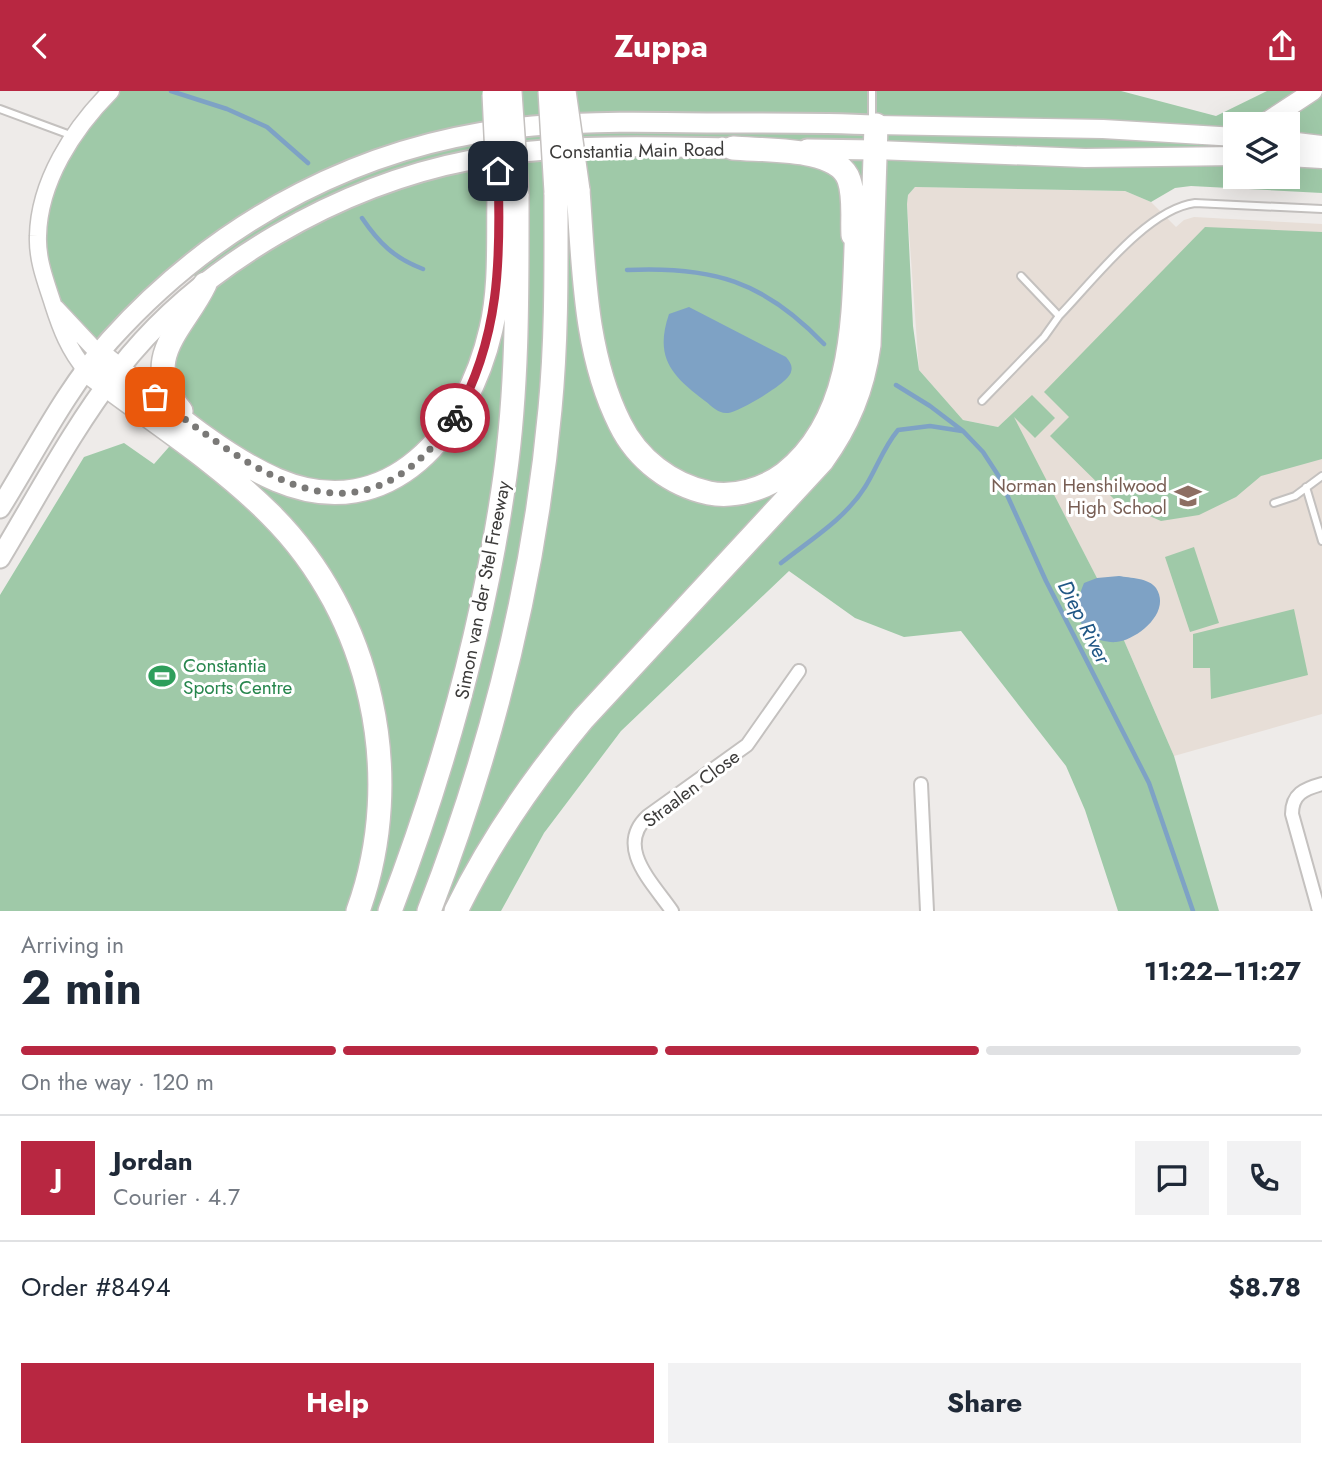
<!DOCTYPE html>
<meta charset="utf-8">
<style>
:root{--surface:#fff;--page:#f2f2f3;--text:#1f2937;--muted:#747a83;--line:#e0e1e3;--accent:#b82741}
body{margin:0;font-family:Jost,sans-serif;background:var(--page);color:var(--text);height:100vh;display:flex;flex-direction:column;font-size:26px;white-space:nowrap}
*{box-sizing:border-box;margin:0}
p{font-size:23px;color:var(--muted)}
.icon{flex:none;width:38px;height:38px;fill:none;stroke:currentColor;stroke-width:2;stroke-linecap:round;stroke-linejoin:round}
.map{position:relative;height:820px;overflow:hidden}
.panel{display:flex;flex-direction:column;background:var(--surface);flex:1}
.panel>*{flex:none}
.fabs{position:absolute;left:1223px;top:21px;display:grid;gap:14px}
.fabs a{display:grid;place-items:center;width:77px;height:77px;border-radius:0px;background:var(--surface);box-shadow:0 7px 28px #0002;font-size:35px}
.pin{position:absolute;display:grid;place-items:center;width:60px;height:60px;color:#fff;margin:-30px;border-radius:14px;box-shadow:0 4px 10px #0006}
.courier{position:absolute;display:grid;place-items:center;width:70px;height:70px;margin:-35px;border:5px solid #b82741;border-radius:50%;background:#fff;color:#222;box-shadow:0 2px 9px #0007}
.summary em{font-style:normal;font-weight:700}
.summary div{display:flex;flex-direction:column-reverse}
.summary{display:flex;align-items:center;justify-content:space-between;height:119px;padding:0 21px}
h1{font-size:46px;font-weight:700;line-height:52px}
.bar{display:grid;grid-template-columns:repeat(4,1fr);gap:10px 7px;align-content:center;height:84px;padding:0 21px}
.bar i{height:9px;border-radius:5px;background:var(--line)}
.bar .current{background:var(--accent)}
.bar p{grid-column:span 4}
.line{display:flex;align-items:center;gap:18px;padding:0 21px;border-top:2px solid var(--line)}
.line div{flex:1}
.round{display:grid;place-items:center;flex:none;width:74px;height:74px;border-radius:0px;background:var(--page)}
.button{display:flex;gap:14px;margin-top:auto;padding:14px 21px}
.button a{flex:1;height:80px;border-radius:0px;background:var(--accent);color:#fff;font-size:28px;font-weight:700;line-height:80px;text-align:center}
.button a+a{background:var(--page);color:var(--text)}
header{display:flex;justify-content:space-between;align-items:center;height:91px;padding:0 21px;background:var(--accent);color:#fff;font-size:32px;font-weight:700}
.map>svg:first-child{display:block}
.built{fill:#e7ded7}
.green{fill:#9fc9a8;fill-rule:evenodd}
.water{fill:#7ea2c5}
.lines{fill:none;stroke-linecap:round;stroke-linejoin:round}
.stream{stroke:#7ea2c5;stroke-width:4.5}
.service-casing{stroke:#c4c1bf;stroke-width:10}
.minor-casing{stroke:#c4c1bf;stroke-width:16}
.tertiary-casing{stroke:#c4c1bf;stroke-width:19}
.secondary-casing{stroke:#c4c1bf;stroke-width:21}
.primary-casing{stroke:#c4c1bf;stroke-width:23}
.motorway-casing{stroke:#c4c1bf;stroke-width:26}
.service{stroke:#fff;stroke-width:6}
.minor{stroke:#fff;stroke-width:12}
.tertiary{stroke:#fff;stroke-width:16}
.secondary{stroke:#fff;stroke-width:18}
.primary{stroke:#fff;stroke-width:19}
.motorway{stroke:#fff;stroke-width:23}
.motorway-bridge-casing{stroke:#c4c1bf;stroke-width:26;stroke-linecap:butt}
.motorway-bridge{stroke:#fff;stroke-width:23}
.done{stroke:#7a7977;stroke-width:7;stroke-dasharray:0 12.6}
.route{stroke:#b82741;stroke-width:9}
.labels{text-anchor:middle;stroke-width:6;stroke-linejoin:round;paint-order:stroke}
.street-label{font-size:19px;fill:#3c3b3a;stroke:#fff}
.education-label{font-size:19px;fill:#785e54;stroke:#fff;text-anchor:end}
.leisure-label{font-size:19px;fill:#27864d;stroke:#fff;text-anchor:start}
.water-label{font-size:21px;font-style:italic;fill:#205785;stroke:#fff}
</style>
<header><svg class="icon" aria-label="back" viewBox="0 0 24 24"><path d="M15 5l-7 7 7 7"/></svg>Zuppa<svg class="icon" aria-label="share" viewBox="0 0 24 24"><path d="M12 15V3M7 8l5-5 5 5M5 13v7h14v-7"/></svg></header>
<div class="map">
<svg width="1322" height="820" viewBox="0 0 1322 820">
<rect width="100%" height="100%" fill="#eeebe9"/>
<path class="built" d="M915 96 1125 100 1151 111 1176 136 1184 129 1194 126 1322 133V623L1174 665 1097 487 1012 324 998 336 963 329 919 279 907 113 908 104Z"/>
<path class="green" d="M111 0H1121L1216 25 1267 0H1322V102L1191 95 1175 97 1151 111 1125 100 915 96 908 104 907 113 913 235 919 279 963 329 998 336 1032 304 1055 327 1035 347 1014 326 1097 487 1174 665 1219 820H1118L1085 719 1066 675 961 540 904 546 855 527 789 480 621 640 544 742 501 820H0V504L84 366 124 352 154 373 190 332 163 285 205 193 185 177 99 263 52 212 42 179 49 92ZM1236 33H1288V86H1236Z
M1205 136 1322 141V368L1261 385 1236 406 1199 424 1161 430 1117 411 1050 345 1069 326 1044 301Z
M1194 456 1219 532 1190 541 1165 466Z
M1294 518 1308 584 1211 608 1210 577H1193V543Z"/>
<path class="water" d="M689 216 786 266C790 271 793 275 791 281 789 292 740 320 728 322 718 323 712 315 705 310 672 285 654 267 669 223Z
M1119 485C1130 487 1149 487 1156 497 1172 521 1137 549 1116 551 1108 552 1097 548 1089 546 1076 527 1075 513 1084 492L1097 487Z"/>
<g class="lines">
<path class="stream" d="M171 0 227 18 267 36 308 72
M362 127C379 152 394 167 423 178
M627 179C712 175 764 190 824 253
M896 294 930 315 963 340 983 361 998 384 1046 490 1149 692 1193 820
M781 472C810 449 845 428 865 396 877 377 883 357 898 339L930 335 962 340"/>
<g class="service-casing">
<path id="service" d="M872 0V31
M0 18 73 45
M1021 185 1059 225C1093 190 1147 118 1195 112L1322 118
M982 310 1044 246 1059 225
M1306 396 1322 450
M1274 412 1295 405 1322 385"/>
</g>
<g class="minor-casing">
<path id="minor" d="M921 693 927 820
M672 820C653 792 614 756 648 725L747 654 799 580
M1319 820 1292 723C1292 703 1304 698 1322 693"/>
</g>
<g class="tertiary-casing">
<path id="tertiary" d="M56 217 99 263
M86 279C69 259 61 238 53 213 46 191 37 169 38 145 39 91 73 38 111 0"/>
</g>
<g class="secondary-casing">
<path id="secondary" d="M1263 33 1313 0
M876 34 1103 38 1236 46
M1288 50 1322 54
M876 59 1085 67 1236 65
M1288 66 1322 68"/>
</g>
<g class="primary-casing">
<path id="primary" d="M807 58 876 59
M0 417C35 361 66 298 110 249 220 127 368 49 533 35 590 30 649 31 707 32 763 32 820 31 876 34
M0 467C38 404 73 337 118 279 200 173 341 94 471 69 559 51 655 56 745 57"/>
</g>
<g class="motorway-casing">
<path id="motorway" d="M733 57C763 60 838 55 849 89 855 106 852 127 853 144
M578 99C584 178 584 261 620 333 637 368 671 394 709 402 734 407 764 398 784 383 859 324 853 216 857 131
M99 263C152 304 216 363 277 389 390 437 468 339 491 238 501 196 498 149 499 106
M86 279C147 326 215 368 270 423 372 524 407 685 358 820
M181 320C138 267 183 239 205 193
M390 820C444 679 484 535 505 385 518 292 517 197 517 104
M429 820C492 658 534 491 550 318 557 246 556 173 556 101
M456 820C490 750 533 688 583 628L822 370C848 334 863 298 869 254L876 34"/>
</g>
<use href="#service" class="service"/>
<use href="#minor" class="minor"/>
<use href="#tertiary" class="tertiary"/>
<use href="#secondary" class="secondary"/>
<use href="#primary" class="primary"/>
<use href="#motorway" class="motorway"/>
<g class="motorway-bridge-casing">
<path id="motorway-bridge" d="M550 0 556 101
M564 0 578 99
M510 1 517 104
M494 3 499 106"/>
</g>
<use href="#motorway-bridge" class="motorway-bridge"/>
</g>
<g class="lines">
<path class="done" d="M155 306C257 381 357 468 455 327"/>
<path class="route" d="M455 327C500 248 501 168 498 80"/>
</g>
<defs>
<g id="school-bare" transform="scale(2.1)"><path d="M0-5L7-2L0 1L-7-2ZM-4 1L0 2.5L4 1V4Q0 6-4 4Z" fill="#8d6e63" stroke="#fff" stroke-width="2.5" paint-order="stroke"/></g>
<g id="stadium-bare" transform="scale(2.1)"><path d="M0-5a6.5 5 0 1 0 0 10a6.5 5 0 1 0 0-10ZM-3.5-1.8h7v3.6h-7Z" fill="#2e9e5b" stroke="#fff" stroke-width="2.5" paint-order="stroke"/></g>
</defs>
<g fill-rule="evenodd">
<use href="#school-bare" x="1188" y="405"/>
<use href="#stadium-bare" x="162" y="585"/>
</g>
<g class="labels">
<g class="street-label">
<text transform="translate(637 59) rotate(-1)" y="7">Constantia Main Road</text>
<text transform="translate(482 499) rotate(-79)" y="7">Simon van der Stel Freeway</text>
<text transform="translate(691 697) rotate(-37)" y="7">Straalen Close</text>
</g>
<g class="education-label">
<text x="1167" y="401">Norman Henshilwood<tspan x="1167" dy="22">High School</tspan></text>
</g>
<g class="leisure-label">
<text x="183" y="581">Constantia<tspan x="183" dy="22">Sports Centre</tspan></text>
</g>
<g class="water-label">
<text transform="translate(1084 531) rotate(63)" y="7">Diep River</text>
</g>
</g>
</svg>
<div class="fabs">
<a><svg class="icon" aria-label="layers" viewBox="0 0 24 24"><path d="M12 4l9 5-9 5-9-5zM3 14l9 5 9-5"/></svg></a>
</div>
<div class="pin" style="left:155px;top:306px;background:#ea580c"><svg class="icon" aria-label="bag" viewBox="0 0 24 24"><path d="M5 8h14l-1 12H6zM9 8a3 3 0 0 1 6 0"/></svg></div>
<div class="pin" style="left:498px;top:80px;background:#1f2937"><svg class="icon" aria-label="home" viewBox="0 0 24 24"><path d="M3 11l9-7 9 7M6 9v11h12V9"/></svg></div>
<div class="courier" style="left:455px;top:327px"><svg class="icon" aria-label="bike" viewBox="0 0 24 24"><circle cx="6" cy="16" r="4"/><circle cx="18" cy="16" r="4"/><path d="M6 16l4-8h5l3 8M10 8l3 8H6M13 5h3"/></svg></div>
</div>
<section class="panel">
<div class="summary"><div><h1>2 min</h1><p>Arriving in</p></div><em>11:22–11:27</em></div>
<div class="bar"><i class="current"></i><i class="current"></i><i class="current"></i><i></i><p>On the way · 120 m</p></div>
<div class="line" style="height:126px"><b class="round" style="background:var(--accent);color:#fff">J</b><div><b>Jordan</b><p>Courier · 4.7</p></div><a class="round"><svg class="icon" aria-label="chat" viewBox="0 0 24 24"><path d="M4 5h16v11H9l-5 4z"/></svg></a><a class="round"><svg class="icon" aria-label="phone" viewBox="0 0 24 24"><path d="M5 4h4l2 5-3 2q2 4 5 5l2-3 5 2v4C11 20 4 13 5 4z"/></svg></a></div>
<div class="line" style="height:91px"><div>Order #8494</div><b>$8.78</b></div>
<div class="button"><a>Help</a><a>Share</a></div>
</section>
